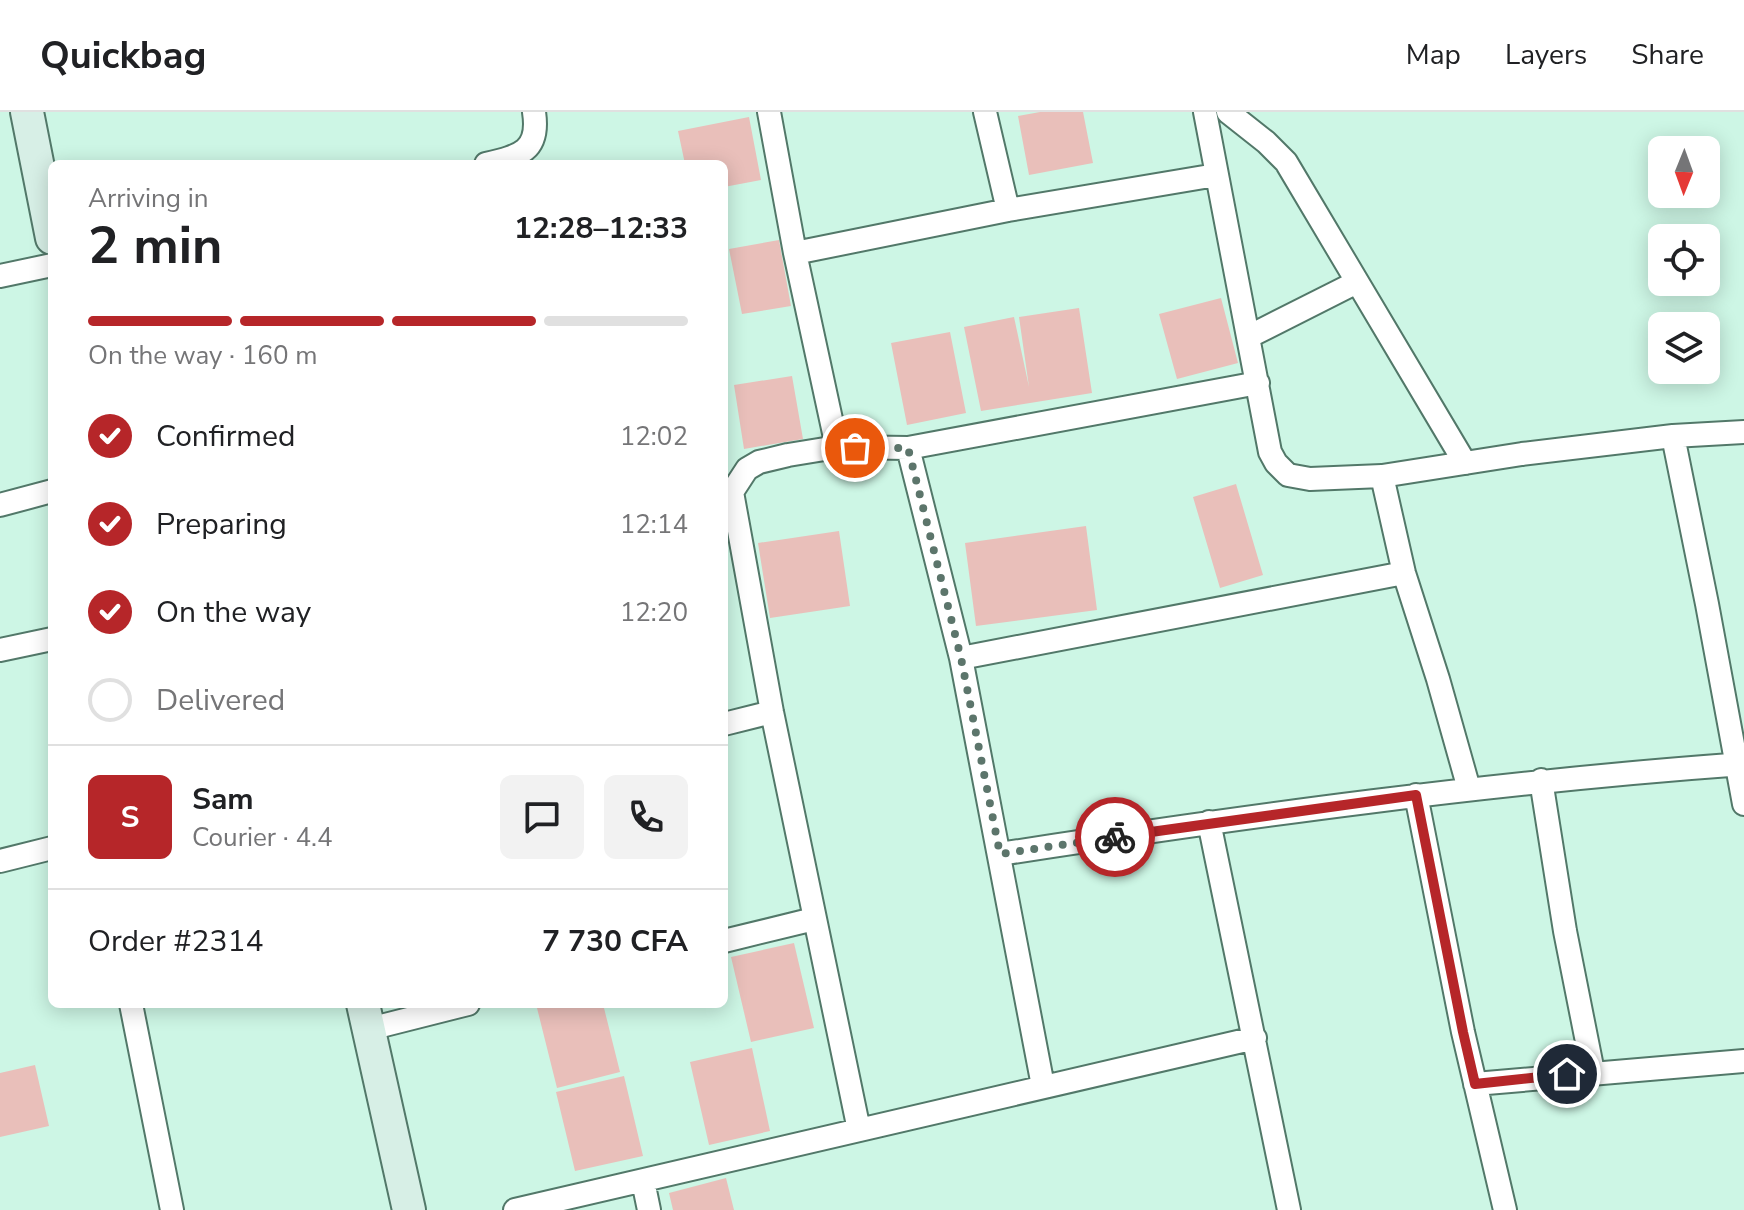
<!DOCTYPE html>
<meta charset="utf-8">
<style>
:root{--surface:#fff;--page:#f2f2f2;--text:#202124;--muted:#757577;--line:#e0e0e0;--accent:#b62629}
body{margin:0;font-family:"Nunito Sans",sans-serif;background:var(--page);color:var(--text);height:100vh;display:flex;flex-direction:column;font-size:30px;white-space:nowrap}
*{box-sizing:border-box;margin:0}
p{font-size:26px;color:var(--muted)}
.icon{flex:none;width:44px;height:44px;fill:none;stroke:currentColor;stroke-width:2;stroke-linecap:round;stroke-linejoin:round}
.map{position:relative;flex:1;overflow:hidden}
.details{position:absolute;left:48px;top:48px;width:680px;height:848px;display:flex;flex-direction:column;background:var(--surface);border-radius:12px;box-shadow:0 4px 20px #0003}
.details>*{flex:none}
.needle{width:52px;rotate:181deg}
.controls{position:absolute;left:1648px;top:24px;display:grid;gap:16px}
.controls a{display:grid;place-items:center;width:72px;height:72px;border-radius:12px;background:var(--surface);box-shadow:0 4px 20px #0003;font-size:40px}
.pin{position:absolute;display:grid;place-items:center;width:68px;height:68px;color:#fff;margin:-34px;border:4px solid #fff;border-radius:50%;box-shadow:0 2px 8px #0007}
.courier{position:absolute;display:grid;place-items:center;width:80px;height:80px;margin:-40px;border:6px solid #b62629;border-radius:50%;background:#fff;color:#222;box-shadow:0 2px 10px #0007}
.head em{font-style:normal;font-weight:700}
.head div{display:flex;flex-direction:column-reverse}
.head{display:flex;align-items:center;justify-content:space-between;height:136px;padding:0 40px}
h1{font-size:52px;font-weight:700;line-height:60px}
.bar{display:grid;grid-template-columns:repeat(4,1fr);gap:12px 8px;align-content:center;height:96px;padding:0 40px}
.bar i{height:10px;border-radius:6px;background:var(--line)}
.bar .selected{background:var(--accent)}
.bar p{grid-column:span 4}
.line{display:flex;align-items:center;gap:20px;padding:0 40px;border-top:2px solid var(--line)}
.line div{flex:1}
.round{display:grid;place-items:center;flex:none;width:84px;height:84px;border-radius:12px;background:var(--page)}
ol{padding:0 40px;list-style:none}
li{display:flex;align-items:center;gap:24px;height:88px}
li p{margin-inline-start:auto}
li .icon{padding:8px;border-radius:50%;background:var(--accent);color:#fff;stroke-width:4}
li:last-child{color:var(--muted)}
li i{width:44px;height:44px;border:4px solid var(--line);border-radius:50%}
header{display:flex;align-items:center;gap:48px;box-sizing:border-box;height:112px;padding:0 40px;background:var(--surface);border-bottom:2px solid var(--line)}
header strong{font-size:38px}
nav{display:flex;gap:44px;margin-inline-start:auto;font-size:28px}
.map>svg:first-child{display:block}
.building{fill:#e9bfba}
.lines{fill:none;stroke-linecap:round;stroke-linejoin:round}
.street-casing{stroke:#527869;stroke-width:26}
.secondary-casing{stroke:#527869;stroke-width:36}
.street{stroke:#fff;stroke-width:22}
.secondary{stroke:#d7efe6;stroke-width:32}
.done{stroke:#5c756b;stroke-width:8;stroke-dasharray:0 14.4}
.route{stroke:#b62629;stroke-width:10}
</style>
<header>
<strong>Quickbag</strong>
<nav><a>Map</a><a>Layers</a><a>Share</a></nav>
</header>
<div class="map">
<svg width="1744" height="1098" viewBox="0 0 1744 1098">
<rect width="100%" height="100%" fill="#cdf6e5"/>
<path class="building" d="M1040 0H1083L1093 51 1029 63 1018 4Z
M749 5 761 68 724 75V52H685L678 19Z
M779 128 791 194 742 202 729 137Z
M1221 186 1238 251 1177 267 1159 202Z
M1079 196 1092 281 981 299 964 215 1014 205 1029 275 1019 205Z
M950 220 966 301 907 313 891 231Z
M792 264 803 327 744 337 734 273Z
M1236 372 1263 463 1220 476 1193 385Z
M1086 414 1097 498 976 514 965 431Z
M839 419 850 494 770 506 758 431Z
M794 831 814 916 751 930 731 845Z
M536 892H603L620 960 557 976Z
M752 936 770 1019 709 1033 690 950Z
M35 953 49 1014 0 1025V961Z
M624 964 643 1044 575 1059 556 980Z
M726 1066 734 1098H673L669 1081Z"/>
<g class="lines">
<g class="street-casing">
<path id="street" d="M769 0 795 141 837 335
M985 0 1008 98
M1205 0 1270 340 1276 351 1288 363 1310 367 1382 364 1522 342 1673 324 1744 320
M1228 0 1266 30 1286 50 1465 351
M486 52C520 44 540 39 534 0
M795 141 1008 98 1216 63
M0 164 52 153
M1248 225 1357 170
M1673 324 1707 492 1744 692
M908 336 961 546 1043 974
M1382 364 1404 461 1438 567 1469 677
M732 380 772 600 859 1018
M724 384 732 380 747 357 759 350 788 343 837 335 908 336 1258 271
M0 393 52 379
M0 538 52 527
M961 546 1404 461
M724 612 772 600
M1541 668 1565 819 1593 960
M1416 683 1463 920 1505 1098
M1209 710 1289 1098
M1000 742C1247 704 1494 670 1744 652
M0 749 52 736
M724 829 814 807
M131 892 172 1098
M369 917 468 892
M1475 972 1744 949
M643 1069 649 1098
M515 1098 1255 926"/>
</g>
<g class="secondary-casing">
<path id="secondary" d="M27 0 52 126
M363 892 409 1098"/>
</g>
<use href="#street" class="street"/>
<use href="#secondary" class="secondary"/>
</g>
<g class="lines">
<path class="done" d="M855 336H908L961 546 1000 742 1115 725"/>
<path class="route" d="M1115 725 1416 683 1463 920 1475 972 1567 962"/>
</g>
</svg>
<div class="controls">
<a><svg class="needle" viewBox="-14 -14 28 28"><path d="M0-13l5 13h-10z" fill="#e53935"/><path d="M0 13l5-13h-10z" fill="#757577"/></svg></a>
<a><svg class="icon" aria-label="locate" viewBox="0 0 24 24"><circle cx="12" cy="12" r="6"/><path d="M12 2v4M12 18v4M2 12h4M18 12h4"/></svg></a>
<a><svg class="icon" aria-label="layers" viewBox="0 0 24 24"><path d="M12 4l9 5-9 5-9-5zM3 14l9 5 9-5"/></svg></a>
</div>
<div class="pin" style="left:855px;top:336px;background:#ea580c"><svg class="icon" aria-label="bag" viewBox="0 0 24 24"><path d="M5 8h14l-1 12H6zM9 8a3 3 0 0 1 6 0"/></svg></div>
<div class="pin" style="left:1567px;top:962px;background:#1f2937"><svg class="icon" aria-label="home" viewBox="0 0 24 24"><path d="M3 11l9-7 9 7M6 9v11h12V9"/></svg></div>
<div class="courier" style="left:1115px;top:725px"><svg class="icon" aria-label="bike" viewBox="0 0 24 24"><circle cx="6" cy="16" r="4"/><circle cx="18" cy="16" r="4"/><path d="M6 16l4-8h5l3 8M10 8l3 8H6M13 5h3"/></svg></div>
<section class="details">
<div class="head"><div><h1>2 min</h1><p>Arriving in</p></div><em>12:28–12:33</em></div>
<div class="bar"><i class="selected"></i><i class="selected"></i><i class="selected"></i><i></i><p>On the way · 160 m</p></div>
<ol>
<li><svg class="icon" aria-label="check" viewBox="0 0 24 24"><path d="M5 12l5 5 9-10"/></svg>Confirmed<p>12:02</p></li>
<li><svg class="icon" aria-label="check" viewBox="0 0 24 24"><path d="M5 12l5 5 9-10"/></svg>Preparing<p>12:14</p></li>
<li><svg class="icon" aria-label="check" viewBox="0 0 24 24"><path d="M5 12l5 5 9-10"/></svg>On the way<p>12:20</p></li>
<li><i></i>Delivered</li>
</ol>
<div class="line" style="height:144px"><b class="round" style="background:var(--accent);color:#fff">S</b><div><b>Sam</b><p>Courier · 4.4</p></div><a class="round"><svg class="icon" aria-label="chat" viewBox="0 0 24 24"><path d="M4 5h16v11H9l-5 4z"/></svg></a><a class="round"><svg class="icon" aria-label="phone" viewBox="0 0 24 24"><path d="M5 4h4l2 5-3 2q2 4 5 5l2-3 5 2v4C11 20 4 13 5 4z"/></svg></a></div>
<div class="line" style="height:104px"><div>Order #2314</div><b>7 730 CFA</b></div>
</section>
</div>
